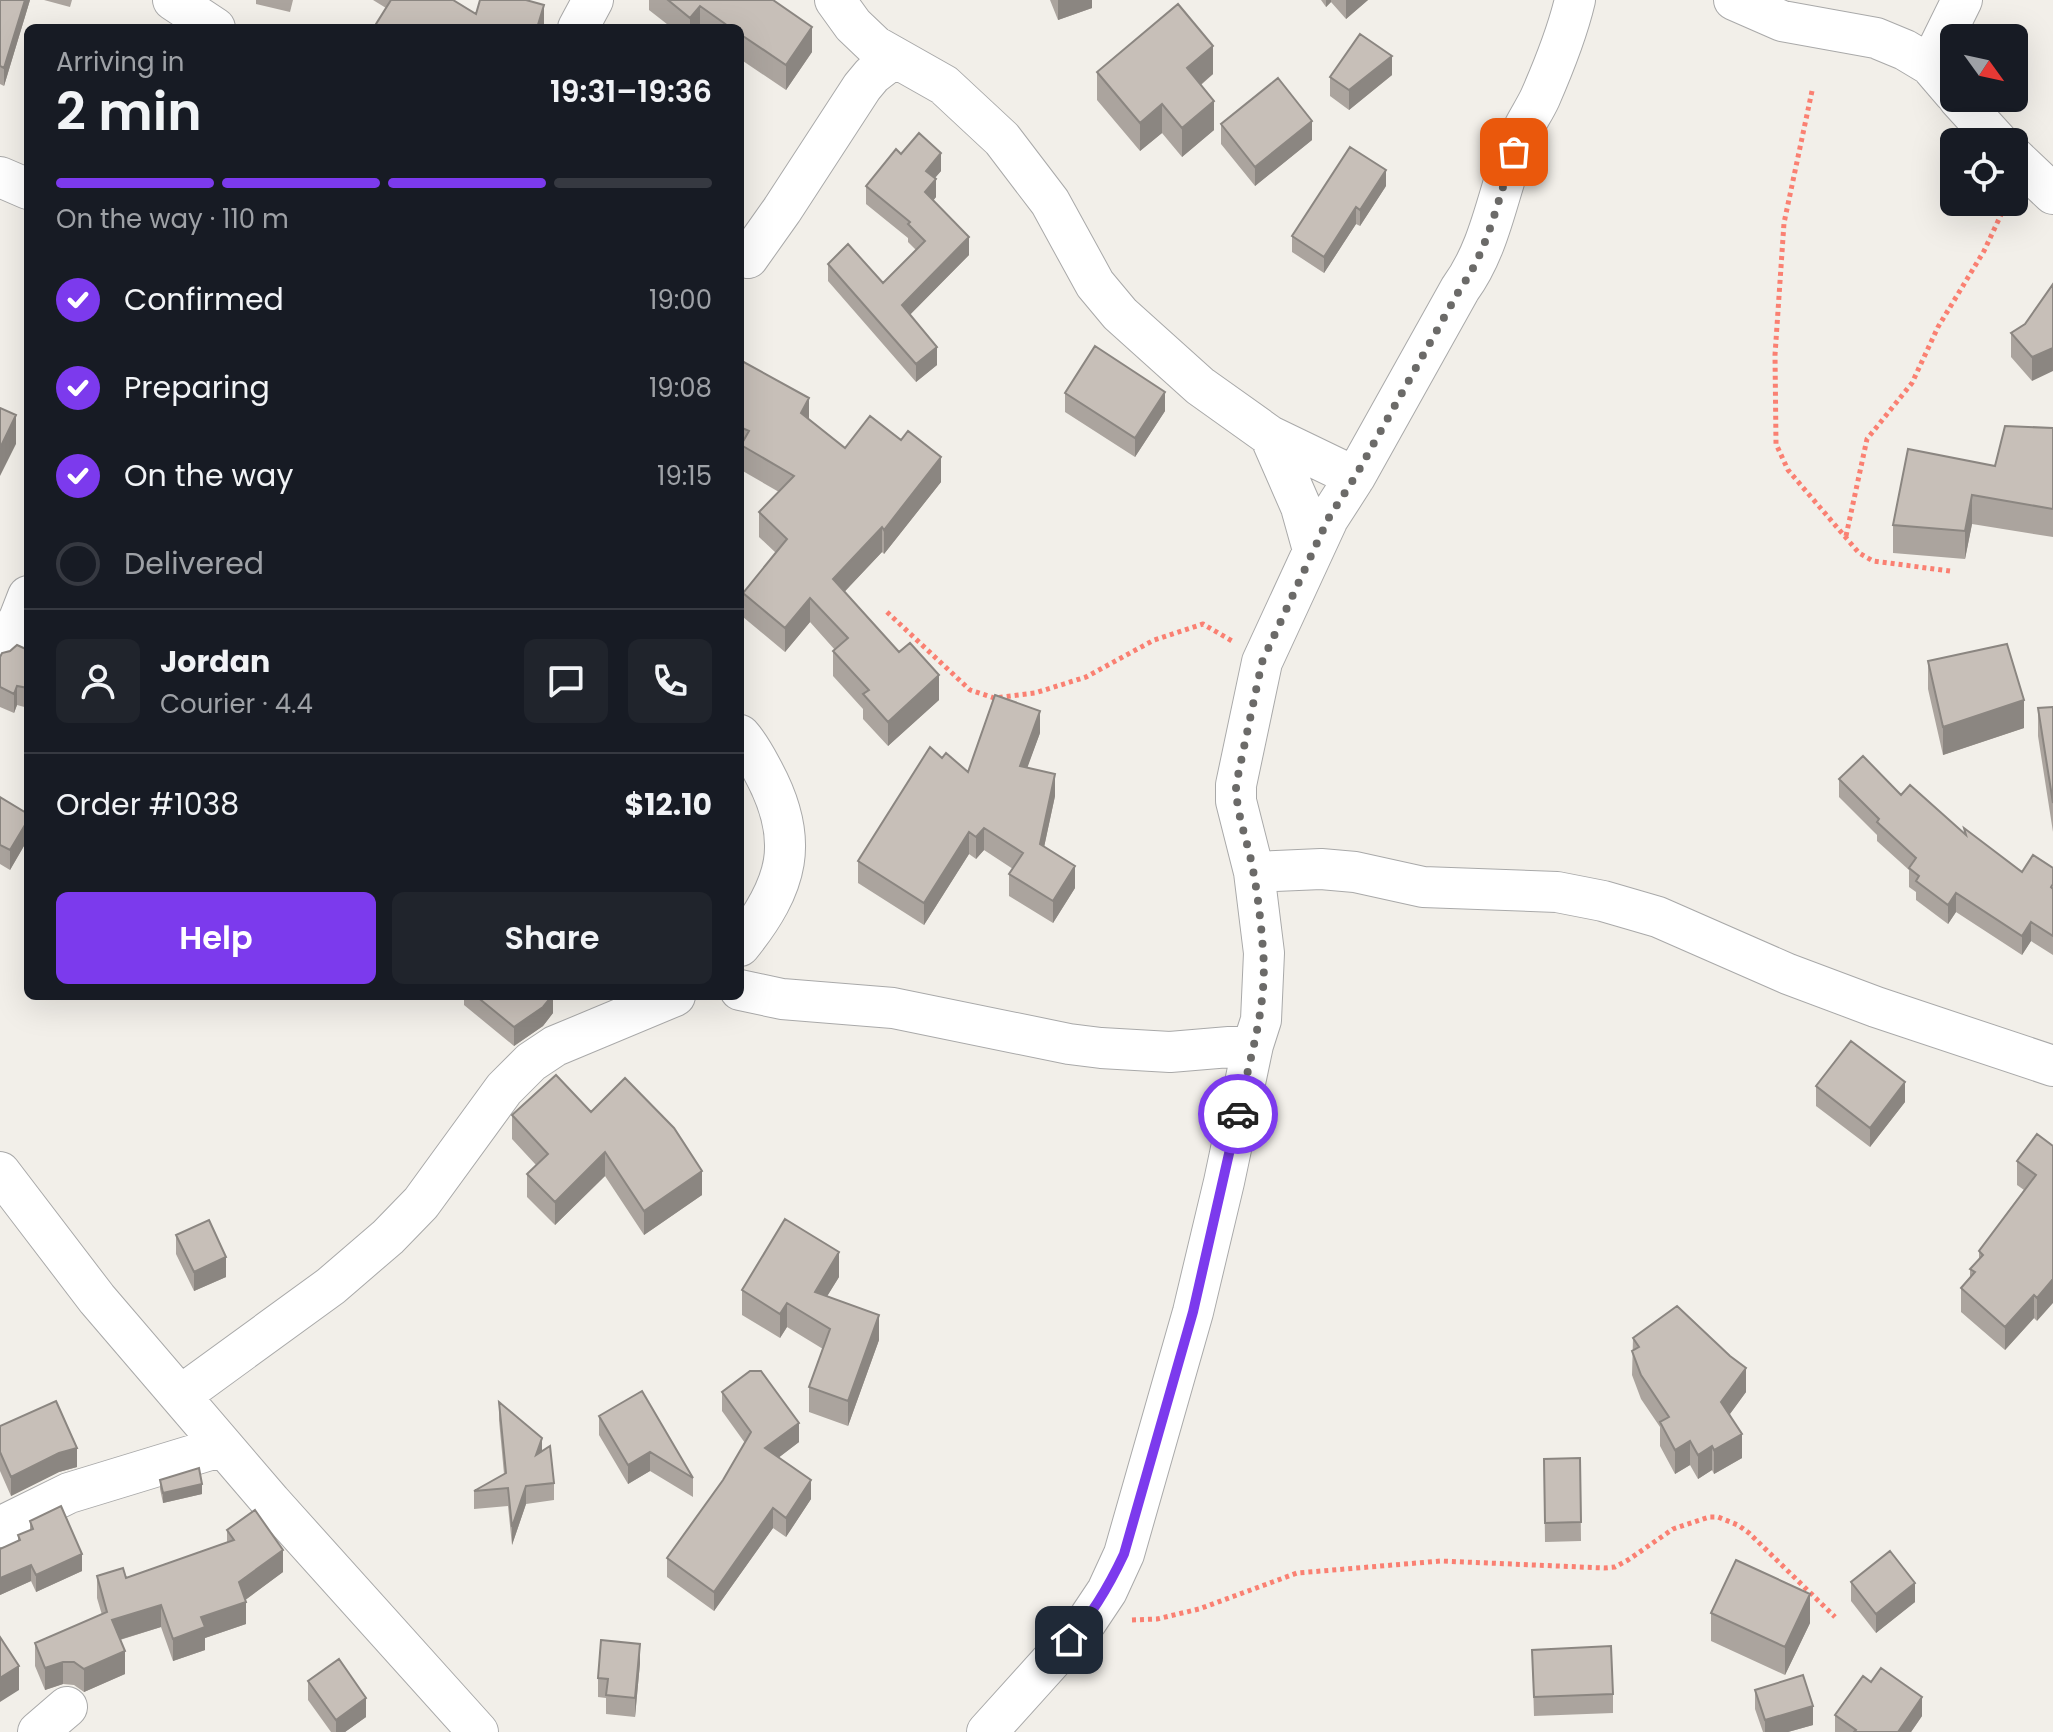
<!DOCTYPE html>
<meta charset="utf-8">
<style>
:root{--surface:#171b24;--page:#20242c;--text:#f1f3f6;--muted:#9ea1a6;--line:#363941;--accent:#7c3aed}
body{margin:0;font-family:Poppins,sans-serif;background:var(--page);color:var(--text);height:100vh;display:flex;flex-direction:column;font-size:30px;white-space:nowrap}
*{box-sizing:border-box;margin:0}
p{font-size:26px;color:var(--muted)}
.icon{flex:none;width:44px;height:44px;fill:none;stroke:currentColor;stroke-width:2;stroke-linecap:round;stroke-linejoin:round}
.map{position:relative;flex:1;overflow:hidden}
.side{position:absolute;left:24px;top:24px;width:720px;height:976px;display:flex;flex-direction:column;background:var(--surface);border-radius:12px;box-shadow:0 8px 32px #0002}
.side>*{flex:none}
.needle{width:52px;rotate:123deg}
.buttons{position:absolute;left:1940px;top:24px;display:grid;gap:16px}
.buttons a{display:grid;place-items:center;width:88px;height:88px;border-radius:12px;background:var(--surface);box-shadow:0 8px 32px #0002;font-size:40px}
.pin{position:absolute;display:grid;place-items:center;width:68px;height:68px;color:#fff;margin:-34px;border-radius:16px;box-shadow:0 4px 12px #0006}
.courier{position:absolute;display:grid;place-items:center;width:80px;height:80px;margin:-40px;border:6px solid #7c3aed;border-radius:50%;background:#fff;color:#222;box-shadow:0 2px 10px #0007}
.overview em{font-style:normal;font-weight:600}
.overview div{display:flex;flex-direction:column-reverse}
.overview{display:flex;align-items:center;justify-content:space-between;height:136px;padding:0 32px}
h1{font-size:52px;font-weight:600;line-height:60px}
.bar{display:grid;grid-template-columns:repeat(4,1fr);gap:12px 8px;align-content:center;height:96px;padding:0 32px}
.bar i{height:10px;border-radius:6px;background:var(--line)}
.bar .on{background:var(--accent)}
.bar p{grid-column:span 4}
.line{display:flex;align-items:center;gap:20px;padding:0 32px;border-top:2px solid var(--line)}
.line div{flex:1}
.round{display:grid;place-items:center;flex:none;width:84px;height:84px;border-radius:12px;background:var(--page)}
ol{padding:0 32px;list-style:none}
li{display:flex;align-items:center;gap:24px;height:88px}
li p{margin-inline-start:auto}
li .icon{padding:8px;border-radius:50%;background:var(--accent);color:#fff;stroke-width:4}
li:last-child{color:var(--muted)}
li i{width:44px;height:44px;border:4px solid var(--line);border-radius:50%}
.primary-button{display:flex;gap:16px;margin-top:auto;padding:16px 32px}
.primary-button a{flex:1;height:92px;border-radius:12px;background:var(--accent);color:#fff;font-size:32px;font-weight:600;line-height:92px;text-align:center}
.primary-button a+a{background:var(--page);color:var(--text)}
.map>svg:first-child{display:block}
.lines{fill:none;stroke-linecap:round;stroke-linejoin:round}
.minor-casing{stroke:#a9a9a9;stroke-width:42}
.path{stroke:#fa8072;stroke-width:5;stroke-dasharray:4 4;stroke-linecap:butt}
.minor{stroke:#fff;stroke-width:40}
.wall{fill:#aba49e}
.shaded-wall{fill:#8b8681}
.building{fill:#c7bfb8;stroke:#8b8681;stroke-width:2}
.done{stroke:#6b6a68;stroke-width:8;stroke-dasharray:0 14.4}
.route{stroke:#7c3aed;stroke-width:10}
</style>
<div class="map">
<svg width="2053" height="1732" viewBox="0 0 2053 1732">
<rect width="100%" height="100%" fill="#f2efe9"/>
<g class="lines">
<g class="minor-casing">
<path id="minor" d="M173 0 215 28
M835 0 853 25 875 46 944 85 1002 139 1050 202 1095 284 1120 314 1200 386 1270 436 1355 477
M1734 0 1782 21 1876 38 1905 50 1930 65 1954 93
M578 28 593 0
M1930 65 1962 0
M1958 98 1998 142
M2014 157 2053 194
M0 177 28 189
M748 258 782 210 862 87 872 75 894 58
M1270 436 1301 507 1313 550
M0 650 19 619 28 596
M740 735C750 746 756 758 763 771 801 841 788 886 740 946
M1254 872 1321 869 1355 872 1423 887 1557 892 1603 901 1658 917 1788 974 1876 1007 2053 1066
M740 990 782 999 893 1008 1069 1044 1101 1048 1170 1052 1253 1045
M0 1172 97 1299 271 1502 478 1732
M180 1396 331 1286 388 1237 421 1203 504 1089 531 1062 555 1046 675 996
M0 1527 69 1493 223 1446
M38 1732 67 1707
M987 1732 1087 1621 1107 1591 1124 1554 1193 1312 1224 1182 1253 1045 1261 1020 1264 953 1254 872 1236 801V785L1262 662 1328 519 1355 477 1460 289C1493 244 1498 187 1520 136 1525 123 1534 111 1540 98 1554 66 1567 34 1575 0"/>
</g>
<path class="path" d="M1812 91 1784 223 1775 355 1776 444 1788 470 1859 553 1873 561 1950 571
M1846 536 1867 439 1912 383 1938 327 1984 251 2007 202
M887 612 970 690 994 698 1035 693 1086 677 1154 640 1203 624 1232 641
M1132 1620 1157 1619 1199 1609 1297 1573 1441 1561 1604 1568 1615 1567 1628 1560 1673 1529 1709 1517H1718L1738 1525 1749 1533 1835 1617"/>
<use href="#minor" class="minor"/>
</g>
<path class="wall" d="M0 0H30L4 86 0 84Z
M44 0H72L70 7Z
M256 0H293L290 12 256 4Z
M373 0H453L476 14 544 25 543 28H376V24L386 8Z
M649 0H773L812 52 786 90 740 59V28H672L649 10Z
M1050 0H1092V8L1058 20Z
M1321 0H1368L1346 19 1331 2 1326 7Z
M1097 72 1213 74 1201 85 1214 130 1182 157 1162 133 1140 151 1097 100Z
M1392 75 1349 110 1330 96V77Z
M1221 124 1312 140 1255 186 1221 144Z
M901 154 941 171 935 178 936 197 933 201 969 255 910 314 937 365 916 382 828 281V264L883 283 916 250 908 242V238L866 204V186Z
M1386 186 1360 226 1356 224 1324 273 1292 252V236Z
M2053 284 2032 381 2011 357V333L2025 324Z
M740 356 742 361 809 419 845 448 941 482 884 554 882 552 844 592 939 700 888 746 863 719V709L833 676V651L835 650 810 622 785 652 743 617V593L776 553 759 537V512L779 492 741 470Z
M1065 393 1165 411 1135 457 1065 412Z
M2053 428V537L1972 524 1965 559 1893 553V525L1995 466Z
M28 650V708L17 705 14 713 0 707V657Z
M1928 661 2024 728 1943 755 1928 689Z
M2053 707V832L2038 736V708Z
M1040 733 1027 767 1055 796 1044 847 1075 888 1053 923 1009 896V874L1013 869 984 850 976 859 969 854 924 925 858 883V861L942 758 968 772Z
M1839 779 1901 795 1964 834V828L2022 872 2053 868V955L2031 941 2022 955 1956 912 1948 924 1916 900V892L1909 887V870L1877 841V835L1839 797Z
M0 797 28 814V839L10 870 0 864Z
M464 996H553V1013L543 1026 514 1046 464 1005Z
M1816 1086 1905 1102 1870 1147 1816 1106Z
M591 1112 702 1195 644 1235 605 1176 555 1225 527 1197V1174L536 1165 512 1139V1115Z
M2053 1146 2037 1321 2034 1318 2005 1350 1961 1312V1288L1970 1277V1269L1979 1259V1251L2024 1190 2017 1185V1161Z
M176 1235 226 1277 194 1291 176 1254Z
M839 1277 827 1296 879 1340 848 1426 809 1412V1387L823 1349 787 1327 780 1338 742 1315V1290Z
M1633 1338 1746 1392 1730 1414 1742 1458 1714 1474 1712 1470 1698 1479 1690 1465 1675 1474 1660 1446V1427L1641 1399 1632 1375Z
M722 1392 799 1442 778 1458 811 1499 786 1537 773 1528 714 1611 667 1577V1558L723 1480 745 1443 722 1411Z
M499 1402 542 1451 554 1483V1500L526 1504 512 1545 508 1506 474 1509V1491L504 1474 499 1420Z
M599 1416 693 1478V1497L650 1471 628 1484 599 1435Z
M0 1426 77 1467 59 1472 11 1496 0 1471Z
M1580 1458 1581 1541 1545 1542 1544 1459Z
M160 1480 202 1494 163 1503 160 1489Z
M30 1521 82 1571 36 1592 31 1581 0 1595V1549L18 1541V1535L30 1530Z
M227 1530 283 1572 245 1600 246 1624 205 1638V1650L173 1661 161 1627 120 1640 125 1674 84 1692 74 1685 63 1684 45 1690 35 1666V1643L102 1615 97 1598V1576L126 1578 227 1542Z
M1851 1582 1915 1602 1876 1633 1851 1601Z
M1711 1613 1810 1623 1785 1675 1711 1641Z
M1532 1650 1613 1694V1713L1534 1716Z
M640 1663 635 1717 606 1714V1698L598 1697V1678Z
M308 1681 366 1717 345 1732H331L308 1700Z
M1755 1690 1813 1725 1788 1732H1763L1755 1709Z
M1835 1715 1922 1716 1911 1732H1835Z"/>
<path class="shaded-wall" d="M25 0H30L4 86V68Z
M1058 0H1092V8L1058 20Z
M1326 0H1331V2L1326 7Z
M1346 0H1368L1346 19Z
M544 5V25L543 28H537Z
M700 6V28H690V18Z
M812 27V52L786 90V65Z
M1213 46V74L1187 96V68Z
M1392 56V75L1349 110V90Z
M1214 101V130L1182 157V128Z
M1162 104V133L1140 151V123Z
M1312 121V140L1255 186V167Z
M941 153V171L926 188V171Z
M1386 170V186L1360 226V210Z
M936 179V197L925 210V192Z
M1356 207V224L1324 273V257Z
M969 237V255L902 323V305Z
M937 347V365L916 382V364Z
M2053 348V371L2032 381V357Z
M1165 392V411L1135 457V438Z
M809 398V423L801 413Z
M16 415V444L0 476V448Z
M941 457V482L884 554V530Z
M1972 495V524L1965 559V531Z
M882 527V552L833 604V579Z
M810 598V622L785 652V628Z
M939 675V700L888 746V722Z
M17 686V705L14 713V694Z
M2024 700V728L1943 755V727Z
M1040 711V733L1020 788V766Z
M1055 774V796L1040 866V844Z
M28 820V839L10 870V850Z
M984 828V850L976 859V837Z
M969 832V854L924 925V903Z
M1075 866V888L1053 923V901Z
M1956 893V912L1948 924V905Z
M2031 922V941L2022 955V936Z
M552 996H553V1013L543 1026 514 1046V1027Z
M1905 1082V1102L1870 1147V1128Z
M605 1152V1176L555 1225V1202Z
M702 1171V1195L644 1235V1211Z
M839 1252V1277L815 1316V1292Z
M226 1257V1277L194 1291V1272Z
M2053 1279V1303L2037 1321V1298Z
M2034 1295V1318L2005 1350V1327Z
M787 1303V1327L780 1338V1314Z
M879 1315V1340L848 1426V1401Z
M1746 1368V1392L1721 1426V1402Z
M799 1423V1442L765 1468V1448Z
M1742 1434V1458L1714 1474V1450Z
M542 1438V1455H536Z
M1690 1441V1465L1675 1474V1450Z
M1712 1446V1470L1698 1479V1455Z
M77 1448V1467L59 1472 11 1496V1477L59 1453Z
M650 1452V1471L628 1484V1465Z
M811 1480V1499L786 1537V1518Z
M202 1484V1494L163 1503V1493Z
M526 1486V1504L512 1545V1527Z
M773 1508V1528L714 1611V1592Z
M283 1550V1572L240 1604 246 1602V1624L205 1638V1650L173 1661V1639L201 1617 239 1582Z
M82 1554V1571L36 1592V1575Z
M31 1565V1581L0 1595V1578Z
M1915 1583V1602L1876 1633V1614Z
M1810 1594V1623L1785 1675V1647Z
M161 1605V1627L112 1642V1620Z
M640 1644V1663L635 1717V1698Z
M125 1651V1674L84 1692V1669Z
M63 1662V1684L45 1690V1668Z
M19 1666V1690L0 1702V1678Z
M1922 1697V1716L1911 1732H1898Z
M366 1698V1717L345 1732H336V1720Z
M1813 1706V1725L1788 1732H1765V1720Z"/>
<path class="building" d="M0 0H25L4 68 0 66Z
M391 0H453L476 14 480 0H526L544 5 537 28H382L376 24Z
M668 0H773L812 27 786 65 740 34V28H731L700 6 690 18Z
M1178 4 1213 46 1187 68 1214 101 1182 128 1162 104 1140 123 1097 72Z
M1360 34 1392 56 1349 90 1330 77Z
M1278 78 1312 121 1255 167 1221 124Z
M919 133 941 153 926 171 936 179 925 192 969 237 902 305 937 347 916 364 828 264 848 244 883 283 925 241 908 224 910 222 866 186 896 149 901 154Z
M1350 147 1386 170 1360 210 1356 207 1324 257 1292 236Z
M2053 284V348L2032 357 2011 333 2025 324Z
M1095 346 1165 392 1135 438 1065 393Z
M740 356H742L740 360 809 398 801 413 845 448 870 416 901 440 908 431 941 457 884 530 882 527 833 579 899 652 910 643 939 675 888 722 863 694 869 690 833 651 848 638 810 598 785 628 743 593 787 539 759 512 794 476 741 445 749 431 740 427Z
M0 408 16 415 0 448Z
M2005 426 2053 428V509L1972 495 1965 531 1893 525 1908 449 1995 466Z
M2007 644 2024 700 1943 727 1928 661Z
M17 645 28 650V688L17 686 14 694 0 687V657L2 653 10 651Z
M995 695 1040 711 1020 766 1055 774 1040 844 1075 866 1053 901 1009 874 1023 853 984 828 976 837 969 832 924 903 858 861 930 747 942 758 946 753 968 772Z
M2053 707V803L2038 708Z
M1863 756 1901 795 1910 785 1966 835 1964 828 2022 872 2033 855 2053 868V884L2051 887 2053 889V936L2031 922 2022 936 1956 893 1948 905 1916 881 1919 876 1909 868 1916 858 1877 822 1879 819 1839 779Z
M0 797 28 814V820L10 850 0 845Z
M476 996H552L543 1007 514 1027Z
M1851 1041 1905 1082 1870 1128 1816 1086Z
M556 1075 591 1112 625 1078 674 1128 702 1171 644 1211 605 1152 555 1202 527 1174 548 1154 512 1115Z
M2037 1134 2053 1146V1279L2037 1298 2034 1295 2005 1327 1961 1288 1975 1272 1970 1269 1983 1255 1979 1251 2036 1175 2017 1161Z
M785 1219 839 1252 815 1292 879 1315 848 1401 809 1387 830 1329 787 1303 780 1314 742 1290Z
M209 1220 226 1257 194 1272 176 1235Z
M1677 1306 1730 1356 1746 1368 1721 1402 1742 1434 1714 1450 1712 1446 1698 1455 1690 1441 1675 1450 1660 1422 1669 1417 1641 1375 1632 1351 1639 1347 1633 1338Z
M750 1371H761L799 1423 765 1448 811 1480 786 1518 773 1508 714 1592 667 1558 723 1480 751 1432 722 1392Z
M642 1391 693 1478 650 1452 628 1465 599 1416Z
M56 1401 77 1448 59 1453 11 1477 0 1452V1426Z
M499 1402 542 1438 536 1455 550 1446 554 1483 526 1486 512 1527 508 1488 474 1491 506 1473Z
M1580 1458 1581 1522 1545 1523 1544 1459Z
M199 1468 202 1484 163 1493 160 1480Z
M61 1506 82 1554 36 1575 31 1565 0 1578V1549L20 1540 18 1535 33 1529 30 1521Z
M255 1510 283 1550 239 1582 246 1602 201 1617 205 1627 173 1639 161 1605 112 1620 125 1651 84 1669 74 1662H63L45 1668 35 1643 107 1612 97 1576 123 1568 126 1578 234 1540 227 1530Z
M1890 1551 1915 1583 1876 1614 1851 1582Z
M1736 1560 1810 1594 1785 1647 1711 1613Z
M0 1637 19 1666 0 1678Z
M601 1640 640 1644 635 1698 606 1695 608 1679 598 1678Z
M1611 1646 1613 1694 1534 1697 1532 1650Z
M339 1659 366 1698 336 1720 308 1681Z
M1881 1668 1922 1697 1898 1732H1854L1856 1730 1835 1715 1863 1676 1871 1682Z
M1803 1675 1813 1706 1765 1720 1755 1690Z"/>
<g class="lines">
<path class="done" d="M1238 1114C1249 1060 1268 1006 1263 950 1261 923 1258 896 1253 870 1248 842 1236 814 1236 785L1262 662 1328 519 1355 477 1460 289C1489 249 1498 198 1514 152"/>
<path class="route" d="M1069 1640C1093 1614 1109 1586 1124 1554L1193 1312 1238 1114"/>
</g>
</svg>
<div class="buttons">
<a><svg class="needle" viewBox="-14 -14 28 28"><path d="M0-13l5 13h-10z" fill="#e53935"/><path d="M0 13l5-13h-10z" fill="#9ea1a6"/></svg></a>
<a><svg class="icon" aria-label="locate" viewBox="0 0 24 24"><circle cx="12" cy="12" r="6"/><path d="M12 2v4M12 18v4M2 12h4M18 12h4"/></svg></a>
</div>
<div class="pin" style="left:1514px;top:152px;background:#ea580c"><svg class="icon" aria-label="bag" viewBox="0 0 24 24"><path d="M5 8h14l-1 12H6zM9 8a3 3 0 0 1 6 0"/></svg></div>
<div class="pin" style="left:1069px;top:1640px;background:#1f2937"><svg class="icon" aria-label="home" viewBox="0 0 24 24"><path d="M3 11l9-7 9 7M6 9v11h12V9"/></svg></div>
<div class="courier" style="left:1238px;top:1114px"><svg class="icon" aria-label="car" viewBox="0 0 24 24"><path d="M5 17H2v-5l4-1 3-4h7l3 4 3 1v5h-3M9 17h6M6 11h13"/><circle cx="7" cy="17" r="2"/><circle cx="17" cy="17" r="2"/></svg></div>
<section class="side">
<div class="overview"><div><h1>2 min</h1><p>Arriving in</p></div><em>19:31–19:36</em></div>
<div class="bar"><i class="on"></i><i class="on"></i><i class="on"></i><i></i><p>On the way · 110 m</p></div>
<ol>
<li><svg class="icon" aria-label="check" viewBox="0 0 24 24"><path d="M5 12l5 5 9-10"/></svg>Confirmed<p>19:00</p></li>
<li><svg class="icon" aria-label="check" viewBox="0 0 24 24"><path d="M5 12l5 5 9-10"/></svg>Preparing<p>19:08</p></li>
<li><svg class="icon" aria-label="check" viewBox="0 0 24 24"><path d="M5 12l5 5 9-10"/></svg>On the way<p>19:15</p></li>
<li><i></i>Delivered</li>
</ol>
<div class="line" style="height:144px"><a class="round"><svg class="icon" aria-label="person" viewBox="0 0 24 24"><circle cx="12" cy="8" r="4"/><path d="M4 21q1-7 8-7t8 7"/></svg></a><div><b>Jordan</b><p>Courier · 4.4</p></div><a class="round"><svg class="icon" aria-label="chat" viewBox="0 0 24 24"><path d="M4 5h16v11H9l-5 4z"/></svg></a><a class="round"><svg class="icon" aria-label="phone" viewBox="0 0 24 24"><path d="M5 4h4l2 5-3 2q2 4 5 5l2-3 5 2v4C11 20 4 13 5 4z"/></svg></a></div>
<div class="line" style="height:104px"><div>Order #1038</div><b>$12.10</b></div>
<div class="primary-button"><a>Help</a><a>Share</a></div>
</section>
</div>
